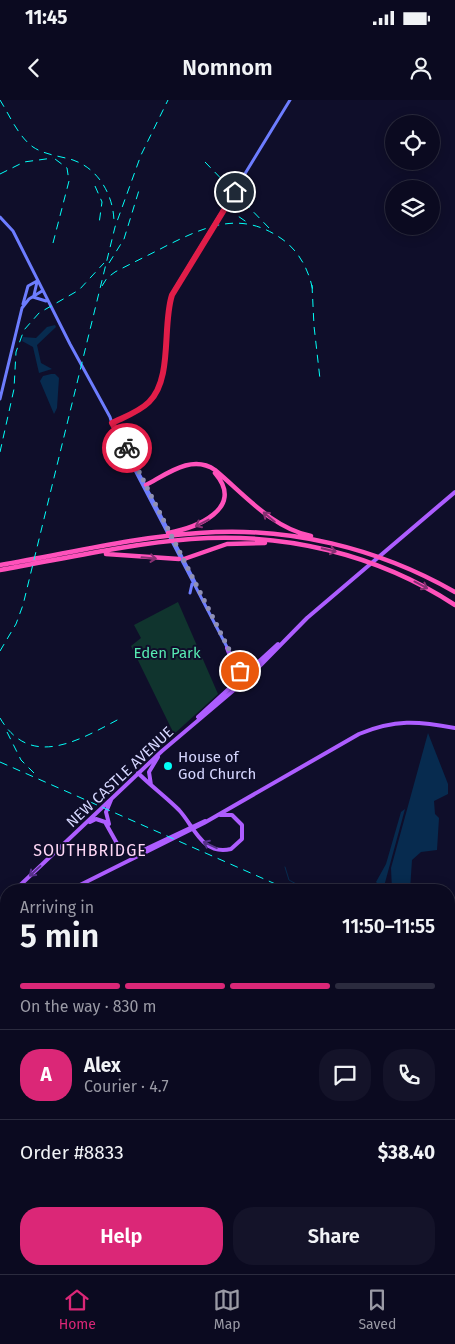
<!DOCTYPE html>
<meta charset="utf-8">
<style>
:root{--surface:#0b0a20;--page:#141329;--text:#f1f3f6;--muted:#9a9aa5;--line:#2b2b3e;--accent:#db2777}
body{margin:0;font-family:"Fira Sans",sans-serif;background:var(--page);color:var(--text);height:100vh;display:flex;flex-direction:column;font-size:19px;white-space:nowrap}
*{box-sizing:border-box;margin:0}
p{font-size:16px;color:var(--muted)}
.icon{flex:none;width:28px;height:28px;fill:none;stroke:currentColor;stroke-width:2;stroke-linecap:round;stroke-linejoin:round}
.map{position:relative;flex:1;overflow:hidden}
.panel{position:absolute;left:0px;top:784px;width:455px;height:391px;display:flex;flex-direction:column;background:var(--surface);border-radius:20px 20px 0 0;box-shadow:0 2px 12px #0003,0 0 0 1px var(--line)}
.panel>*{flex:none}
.controls{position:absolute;left:385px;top:15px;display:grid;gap:10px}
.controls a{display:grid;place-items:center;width:55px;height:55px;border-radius:50%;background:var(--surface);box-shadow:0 2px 12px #0003,0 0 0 1px var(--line);font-size:25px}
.pin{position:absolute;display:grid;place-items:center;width:42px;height:42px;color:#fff;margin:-21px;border:2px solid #fff;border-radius:50%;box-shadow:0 1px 5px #0007}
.courier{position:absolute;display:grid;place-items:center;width:50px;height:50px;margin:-25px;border:4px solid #e11d48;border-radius:50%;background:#fff;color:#222;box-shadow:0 1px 6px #0007}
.headline em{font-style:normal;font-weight:600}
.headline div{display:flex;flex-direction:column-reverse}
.headline{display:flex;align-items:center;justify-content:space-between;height:85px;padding:0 20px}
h1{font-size:32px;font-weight:600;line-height:38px}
.bar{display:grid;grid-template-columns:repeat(4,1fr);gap:8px 5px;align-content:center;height:60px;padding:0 20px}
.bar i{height:6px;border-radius:4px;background:var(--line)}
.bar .active{background:var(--accent)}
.bar p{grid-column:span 4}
.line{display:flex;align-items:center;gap:12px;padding:0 20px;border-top:1px solid var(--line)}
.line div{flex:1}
.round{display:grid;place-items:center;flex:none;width:52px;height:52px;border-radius:20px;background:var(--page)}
.action{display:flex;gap:10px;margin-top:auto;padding:10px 20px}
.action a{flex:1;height:58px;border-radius:20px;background:var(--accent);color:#fff;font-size:20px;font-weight:600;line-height:58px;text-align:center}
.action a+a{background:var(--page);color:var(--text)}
.status{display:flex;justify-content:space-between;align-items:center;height:35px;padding:0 25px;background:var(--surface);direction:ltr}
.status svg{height:14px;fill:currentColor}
header{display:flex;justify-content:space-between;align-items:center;height:65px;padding:0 20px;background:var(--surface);font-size:22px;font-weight:600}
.dock{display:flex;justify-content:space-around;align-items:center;height:70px;border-top:1px solid var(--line);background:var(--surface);font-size:14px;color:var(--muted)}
.dock a{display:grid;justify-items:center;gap:2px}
.dock .active{color:var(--accent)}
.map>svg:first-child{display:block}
.green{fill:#10342e}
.water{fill:#072b4f}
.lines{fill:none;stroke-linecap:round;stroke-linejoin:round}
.stream{stroke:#072b4f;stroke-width:1}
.secondary{stroke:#6d7dff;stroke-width:3}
.primary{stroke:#ad5dff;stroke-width:4}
.highway{stroke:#ff51bb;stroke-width:4.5}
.rail{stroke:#02fff7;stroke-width:1;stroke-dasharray:8 6;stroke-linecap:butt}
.oneway{stroke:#873072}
.oneway2{stroke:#56328a}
.done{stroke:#9091b4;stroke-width:5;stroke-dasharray:0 9}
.route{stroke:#e11d48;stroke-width:6}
.poi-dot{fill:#02fff7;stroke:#0f0e2a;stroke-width:2}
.labels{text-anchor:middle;stroke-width:4;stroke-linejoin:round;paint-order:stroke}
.park-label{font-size:15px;fill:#57ebb2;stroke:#0f0e2a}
.poi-label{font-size:15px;fill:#d6d7ff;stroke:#0f0e2a;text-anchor:start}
.street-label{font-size:15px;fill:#d6d7ff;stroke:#0f0e2a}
.neighbourhood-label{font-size:16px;letter-spacing:1px;fill:#ffd8f6;stroke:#0f0e2a}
</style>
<div class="status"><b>11:45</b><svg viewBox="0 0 49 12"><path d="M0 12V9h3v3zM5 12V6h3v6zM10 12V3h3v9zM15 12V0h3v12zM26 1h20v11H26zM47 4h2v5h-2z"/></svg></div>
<header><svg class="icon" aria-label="back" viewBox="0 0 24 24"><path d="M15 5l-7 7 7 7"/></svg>Nomnom<svg class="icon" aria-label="person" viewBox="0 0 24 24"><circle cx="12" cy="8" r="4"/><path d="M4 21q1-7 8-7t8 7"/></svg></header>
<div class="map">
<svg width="455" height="1174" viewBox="0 0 455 1174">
<rect width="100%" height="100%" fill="#0f0e2a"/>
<path class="green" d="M178 502 218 594 174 634 131 546 141 538 134 525Z"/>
<path class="water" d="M55 225 56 227 37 245 41 263 52 269 39 273 33 247 22 241 23 237 36 238 47 227Z
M51 274H55L59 278 57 308 54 314 40 281 43 276Z
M428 633 448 684V694L434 701 435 714 439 718 437 750 421 752 412 760 410 790H392L391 768Z
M405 709 383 790H368L375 789 377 783 376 782 386 764 401 712Z
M0 962 6 966V1020L0 1018Z
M455 1092V1151L449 1157V1099Z
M375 1169H437L429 1174H368Z"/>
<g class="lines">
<path class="stream" d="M285 767 289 780 307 790"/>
<path class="secondary" d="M0 117 13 131 70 244 110 317 114 330 228 549
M34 195 37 182
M33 197 46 201
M23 204 28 186 37 181
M0 299 22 208 29 199 42 191
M112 323C124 317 139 312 149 302 173 278 161 222 174 190L290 0
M114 325 196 484
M190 493 192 484
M233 559 247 579
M0 837 6 850
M449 1050 455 1055
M0 1134 6 1146
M18 1169 20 1174
M168 1169 171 1174
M172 1169 174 1174"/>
<path class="primary" d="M227 548 236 572 232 583
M229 552 241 567 251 566
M198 617 278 544
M138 673C151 686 166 697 179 710 194 726 202 756 231 749L242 739V725L232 715H220
M151 685 149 672 158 657
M90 722 96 719 105 722 119 747 135 754 205 721
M109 724 106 712 111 700
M15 790 162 651 247 579 307 518 455 392
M70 790 204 723 359 634C395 619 418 621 455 628
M0 804 6 798
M0 826 6 823
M449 872 455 862
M20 1174 28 1169
M26 1174 35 1169
M237 1174 246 1169"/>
<path class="highway" d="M146 385C167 374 192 354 215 370 245 395 272 428 311 436
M168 433C195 428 246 409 215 373
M106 454 179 459
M184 459 227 444 265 443
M0 465C66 454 132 437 199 433 288 426 378 448 455 492
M0 470C63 459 127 444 191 439 284 432 377 454 455 505"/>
<path class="rail" d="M0 0C10 16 18 36 33 47 45 55 60 56 73 60 99 69 114 96 114 123
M205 62 271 130
M0 74 24 62 53 58
M95 86 102 102 99 124
M219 97 235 114 248 123
M53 143 69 81 67 68 55 59
M109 163 124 139 140 87
M312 185 314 226 320 279
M102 186 107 178 115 172C132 163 149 155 166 146 206 126 241 110 282 139 299 151 309 170 313 191
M0 352 14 289 16 252 24 230 39 213 79 190 104 163
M0 551 16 524 23 505 115 127 141 55 168 0
M0 618C31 671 81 639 121 618
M7 632 21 660 34 673
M0 662 289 790
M449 861 455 864
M0 1128 6 1136
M33 1169 35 1174"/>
</g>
<defs><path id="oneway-shaft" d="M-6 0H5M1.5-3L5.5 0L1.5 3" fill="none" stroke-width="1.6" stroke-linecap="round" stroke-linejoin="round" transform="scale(1.25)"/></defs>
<g class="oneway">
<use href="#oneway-shaft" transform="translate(269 417) rotate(-140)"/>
<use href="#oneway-shaft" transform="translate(202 423) rotate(153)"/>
<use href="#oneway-shaft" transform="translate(329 450) rotate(14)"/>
<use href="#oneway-shaft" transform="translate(149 458) rotate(5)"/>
<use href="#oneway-shaft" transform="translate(421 485) rotate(28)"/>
</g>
<g class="oneway2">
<use href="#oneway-shaft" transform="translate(210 745) rotate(-155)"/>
<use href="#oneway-shaft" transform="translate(35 771) rotate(137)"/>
</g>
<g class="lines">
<path class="done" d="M127 348 240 571"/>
<path class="route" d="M127 348 112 323C124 317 139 312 149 302 173 279 162 225 172 195L235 92"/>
</g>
<circle class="poi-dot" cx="168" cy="666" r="5"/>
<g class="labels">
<g class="park-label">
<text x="167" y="558">Eden Park</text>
</g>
<g class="poi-label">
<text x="178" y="662">House of<tspan x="178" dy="17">God Church</tspan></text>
</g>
<g class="street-label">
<text transform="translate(120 677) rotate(-43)" y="5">NEW CASTLE AVENUE</text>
</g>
<g class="neighbourhood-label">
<text x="90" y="756">SOUTHBRIDGE</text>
</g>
</g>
</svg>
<div class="controls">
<a><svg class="icon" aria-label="locate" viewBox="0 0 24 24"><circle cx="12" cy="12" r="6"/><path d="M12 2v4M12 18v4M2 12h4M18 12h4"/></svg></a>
<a><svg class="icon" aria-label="layers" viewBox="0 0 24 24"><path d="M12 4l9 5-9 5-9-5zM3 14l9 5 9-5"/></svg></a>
</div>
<div class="pin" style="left:240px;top:571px;background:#ea580c"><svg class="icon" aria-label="bag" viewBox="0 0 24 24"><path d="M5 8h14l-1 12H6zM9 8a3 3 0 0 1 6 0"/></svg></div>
<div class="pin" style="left:235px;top:92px;background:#1f2937"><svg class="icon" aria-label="home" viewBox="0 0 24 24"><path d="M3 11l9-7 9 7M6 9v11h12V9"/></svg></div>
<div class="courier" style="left:127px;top:348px"><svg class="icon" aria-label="bike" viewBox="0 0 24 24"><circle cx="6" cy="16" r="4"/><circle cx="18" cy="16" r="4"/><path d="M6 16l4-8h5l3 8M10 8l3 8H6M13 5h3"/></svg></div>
<section class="panel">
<div class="headline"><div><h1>5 min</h1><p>Arriving in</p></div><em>11:50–11:55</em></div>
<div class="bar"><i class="active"></i><i class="active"></i><i class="active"></i><i></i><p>On the way · 830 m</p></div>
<div class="line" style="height:90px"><b class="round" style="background:var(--accent);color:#fff">A</b><div><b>Alex</b><p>Courier · 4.7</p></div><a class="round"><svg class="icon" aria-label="chat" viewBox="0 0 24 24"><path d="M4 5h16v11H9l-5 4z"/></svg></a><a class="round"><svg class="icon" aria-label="phone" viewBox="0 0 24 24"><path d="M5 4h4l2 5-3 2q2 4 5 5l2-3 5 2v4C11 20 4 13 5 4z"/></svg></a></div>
<div class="line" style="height:65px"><div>Order #8833</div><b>$38.40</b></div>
<div class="action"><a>Help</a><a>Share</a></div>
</section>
</div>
<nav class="dock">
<a class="active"><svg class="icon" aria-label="home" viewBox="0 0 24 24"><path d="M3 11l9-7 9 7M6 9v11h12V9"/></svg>Home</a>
<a><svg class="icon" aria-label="map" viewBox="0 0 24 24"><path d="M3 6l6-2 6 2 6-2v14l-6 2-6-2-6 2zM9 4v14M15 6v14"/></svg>Map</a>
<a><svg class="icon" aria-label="saved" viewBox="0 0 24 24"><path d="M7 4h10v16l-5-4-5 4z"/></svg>Saved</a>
</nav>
